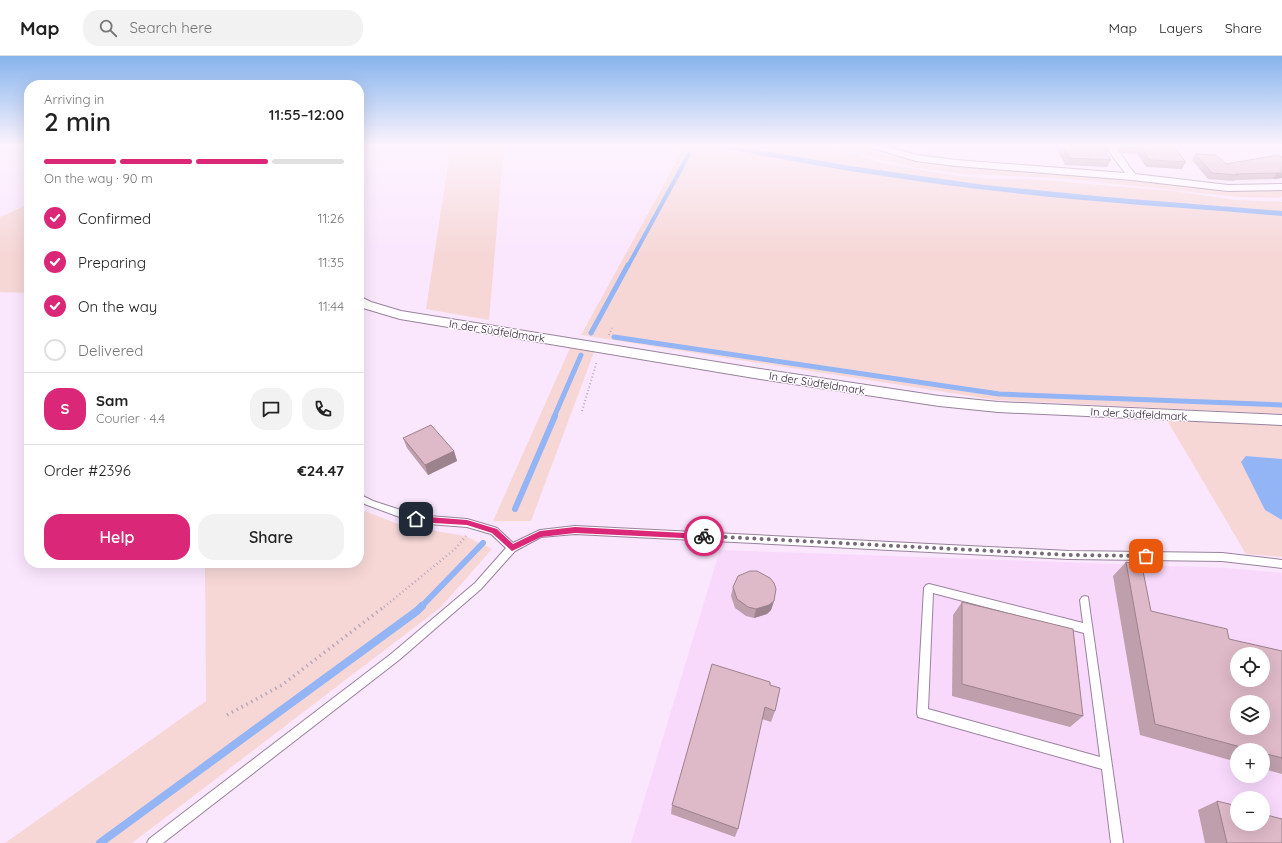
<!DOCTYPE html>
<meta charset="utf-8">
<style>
:root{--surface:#fff;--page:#f2f2f2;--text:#222;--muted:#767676;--line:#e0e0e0;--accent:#db2777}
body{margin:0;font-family:Quicksand,sans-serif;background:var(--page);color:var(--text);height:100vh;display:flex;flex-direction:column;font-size:15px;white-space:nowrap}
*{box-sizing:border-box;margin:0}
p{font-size:13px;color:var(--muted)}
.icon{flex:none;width:22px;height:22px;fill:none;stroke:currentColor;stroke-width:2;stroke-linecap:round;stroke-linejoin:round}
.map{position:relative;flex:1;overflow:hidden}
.sheet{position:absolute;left:24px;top:24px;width:340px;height:488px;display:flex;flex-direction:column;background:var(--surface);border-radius:16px;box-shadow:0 4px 16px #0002}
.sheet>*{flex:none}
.tools{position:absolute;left:1230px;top:591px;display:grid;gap:8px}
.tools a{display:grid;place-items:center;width:40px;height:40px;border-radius:50%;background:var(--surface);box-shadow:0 4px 16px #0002;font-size:20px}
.pin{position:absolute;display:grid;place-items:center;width:34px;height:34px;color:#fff;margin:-17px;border-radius:8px;box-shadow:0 2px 6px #0006}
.courier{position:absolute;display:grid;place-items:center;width:40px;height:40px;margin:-20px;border:3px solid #db2777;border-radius:50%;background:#fff;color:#222;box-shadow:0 1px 5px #0007}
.head em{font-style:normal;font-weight:600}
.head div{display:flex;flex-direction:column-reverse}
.head{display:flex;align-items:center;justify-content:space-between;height:68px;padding:0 20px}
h1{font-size:26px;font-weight:600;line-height:30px}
.bar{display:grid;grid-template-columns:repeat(4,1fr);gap:6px 4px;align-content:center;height:48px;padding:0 20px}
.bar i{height:5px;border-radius:3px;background:var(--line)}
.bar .selected{background:var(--accent)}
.bar p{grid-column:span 4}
.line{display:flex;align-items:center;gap:10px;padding:0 20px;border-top:1px solid var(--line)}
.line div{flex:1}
.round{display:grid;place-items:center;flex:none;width:42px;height:42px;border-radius:16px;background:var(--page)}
ol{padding:0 20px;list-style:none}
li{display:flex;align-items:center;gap:12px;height:44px}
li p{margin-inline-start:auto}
li .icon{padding:4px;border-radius:50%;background:var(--accent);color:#fff;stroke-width:4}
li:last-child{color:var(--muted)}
li i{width:22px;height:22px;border:2px solid var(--line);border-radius:50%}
.primary-button{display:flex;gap:8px;margin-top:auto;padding:8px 20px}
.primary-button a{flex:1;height:46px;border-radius:16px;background:var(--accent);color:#fff;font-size:16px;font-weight:600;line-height:46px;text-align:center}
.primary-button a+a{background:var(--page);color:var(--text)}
header{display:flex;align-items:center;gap:24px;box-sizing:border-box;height:56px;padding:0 20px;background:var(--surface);border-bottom:1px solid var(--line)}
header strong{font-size:19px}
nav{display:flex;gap:22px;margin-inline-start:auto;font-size:14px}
.search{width:280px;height:36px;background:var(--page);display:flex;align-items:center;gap:10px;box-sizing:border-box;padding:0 14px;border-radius:16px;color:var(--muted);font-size:15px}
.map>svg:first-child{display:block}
.built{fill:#f8d9fc;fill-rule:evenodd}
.green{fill:#f6d7d6}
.water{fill:#93b4f5}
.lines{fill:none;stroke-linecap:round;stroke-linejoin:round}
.stream-far3{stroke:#93b4f5;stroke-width:4}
.stream-far2{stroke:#93b4f5;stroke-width:5}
.stream-far1{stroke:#93b4f5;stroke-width:6}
.stream{stroke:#93b4f5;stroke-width:8}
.lane-casing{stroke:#99829d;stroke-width:2}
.street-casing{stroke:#99829d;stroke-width:2}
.path-far3{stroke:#baa9bc;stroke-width:1.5;stroke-dasharray:0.5 2;stroke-linecap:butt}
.path-far2{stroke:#baa9bc;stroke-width:2;stroke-dasharray:1 2.5;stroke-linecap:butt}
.path-far1{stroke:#baa9bc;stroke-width:2.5;stroke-dasharray:1 3;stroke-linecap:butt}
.path{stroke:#baa9bc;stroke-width:3.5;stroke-dasharray:1.5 4;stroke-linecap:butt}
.lane{fill:#fff;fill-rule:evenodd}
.street{fill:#fff;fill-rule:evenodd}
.wall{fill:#bf9fac}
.shaded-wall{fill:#9b828c}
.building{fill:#deb9c8;stroke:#9b828c;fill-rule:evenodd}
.route{fill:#db2777}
.done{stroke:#776a79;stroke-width:4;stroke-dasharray:0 7.2}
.labels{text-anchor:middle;stroke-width:3;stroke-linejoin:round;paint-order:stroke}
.street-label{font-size:11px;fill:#312732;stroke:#fef9ff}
</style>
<header>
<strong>Map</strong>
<div class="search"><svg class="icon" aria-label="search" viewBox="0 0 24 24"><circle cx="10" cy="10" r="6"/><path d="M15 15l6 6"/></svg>Search here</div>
<nav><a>Map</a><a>Layers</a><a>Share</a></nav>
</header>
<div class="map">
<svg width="1282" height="787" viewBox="0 0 1282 787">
<rect width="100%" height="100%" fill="#fae6fd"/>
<path class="built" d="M720 494 1227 512 1282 517V787H631ZM1237 598H1263V624H1237ZM1237 646H1263V672H1237ZM1237 694H1263V720H1237ZM1237 742H1263V768H1237Z"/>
<path class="green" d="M451 89H504L489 264 426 253Z
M664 89H827L886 108 957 120 988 123H1028L1173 135 1235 144 1282 146V358L996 344 581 279 683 94Z
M835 89H858L886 99 979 112 1135 124 1230 135 1282 134V141L1278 142 1239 141 1060 122 964 118 911 111V110L883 104Z
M29 113V237L0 236V161L27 149Z
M570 292 594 296 531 465H493Z
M1167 364 1282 369V403L1246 400 1265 454 1282 464V501L1246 498Z
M359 453 401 469 465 480 492 493 441 551 132 787H5L206 645 205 507H359Z"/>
<path class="water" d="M709 89H730L850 110 985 129 1106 141 1282 155V160C1190 152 1097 147 1005 136 906 125 807 109 709 89Z
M1246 400 1282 403V464L1265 454 1241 406Z"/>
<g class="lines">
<path class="stream-far3" d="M628 210 689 98"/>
<path class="stream-far2" d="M591 277 628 209
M614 281 999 338 1282 349
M554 361 581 299"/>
<path class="stream-far1" d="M515 453 555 360
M421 551 483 487"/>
<path class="stream" d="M100 787 417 555 422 550"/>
<g class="lane-casing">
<path id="lane" d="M359 438 373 445 416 459 467 463 494 471 497 472 513 487 540 474 575 470 1069 495 1222 497 1282 504V512L1222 505 1069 503 575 478 541 481 515 495 481 533 399 604 163 787H147L149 783 391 598 475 527 506 492 491 478 467 471 416 467 367 449 359 445Z
M929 528 1083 567 1080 544 1082 541 1085 540 1088 541 1123 787H1111L1102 713 918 661 917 657 924 532 926 529ZM933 537 1084 577 1100 701 928 653Z"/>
</g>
<g class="street-casing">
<path id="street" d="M867 89H882L917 99 956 104 1125 117 1104 89H1114L1135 118 1228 129 1282 128V134L1228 135 1132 124 956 110 916 105 869 91Z
M359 240 371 246 401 255 760 313 939 340 998 346 1282 359V369L998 356 939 350 760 323 400 263 363 252 359 249Z"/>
</g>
<path class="path-far3" d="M831 89 861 98"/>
<path class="path-far2" d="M609 279 612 272
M582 355 597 305"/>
<path class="path-far1" d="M384 551 455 493 466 480"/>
<path class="path" d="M227 659 282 629 385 550"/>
<use href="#lane" class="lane"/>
<use href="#street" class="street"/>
</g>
<path class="wall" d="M900 89H927L926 91 900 90Z
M1055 89H1111V90L1108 97 1105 96 1111 104 1107 111 1065 109Z
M1115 89H1172L1186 106 1182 113 1146 111 1137 98 1122 97Z
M1195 98 1226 108 1282 101V122L1273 123 1235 124 1234 125 1208 123 1192 104Z
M403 382 454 395 457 405 428 419 407 392Z
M1126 506 1151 555 1229 583 1282 595V718L1263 713V694H1237V706L1140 679 1113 520Z
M733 531 774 545 771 554 767 558 754 562 746 560 735 552 731 540Z
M962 546 1083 660 1070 671 952 640 953 559Z
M770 629 775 655 771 666 762 663 738 773 735 781 671 758 672 749Z
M1217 745 1282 787H1205L1198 754Z"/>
<path class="shaded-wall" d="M1277 117H1282V122L1273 123Z
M454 395 457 405 428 419 425 409Z
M774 545 771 554 767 558 754 562 756 553Z"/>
<path class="building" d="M1062 89H1111V90L1100 89 1111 104 1069 102Z
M1124 89H1172L1186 106 1150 104 1141 91H1126Z
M1195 98 1216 99 1226 108 1278 99 1282 101V117H1277L1236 118 1238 119 1212 117Z
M431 369 454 395 425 409 403 382Z
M1126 506 1142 510 1151 555 1227 573 1229 583 1282 595V702L1263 697V694H1252L1155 668ZM1237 598H1263V624H1237ZM1237 646H1263V672H1237Z
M750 515H757L770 522 774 527 776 533 774 545 769 549 756 553 748 551 737 543 733 531 738 520Z
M962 546 1073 573 1083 660 962 628Z
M712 608 770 626V629L780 632 775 655 765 651 738 773 672 749Z
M1217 745 1237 750V768H1263V758L1282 763V787H1227Z"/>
<linearGradient id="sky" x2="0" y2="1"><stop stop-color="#86b4ed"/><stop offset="0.45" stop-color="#fdf4fe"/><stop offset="1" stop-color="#fdf4fe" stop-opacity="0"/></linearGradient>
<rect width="1282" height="199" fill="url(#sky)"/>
<path class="route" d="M416 460 467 464 497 473 513 488 540 475 575 471 704 478 708 480 704 483 575 477 541 481 512 495 492 477 467 469 416 466 413 463Z"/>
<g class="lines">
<path class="done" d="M704 480 1069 499 1146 500"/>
</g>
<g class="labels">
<g class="street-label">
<text transform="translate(497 275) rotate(9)" y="4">In der Südfeldmark</text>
<text transform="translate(817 327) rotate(9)" y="4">In der Südfeldmark</text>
<text transform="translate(1139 358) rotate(3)" y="4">In der Südfeldmark</text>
</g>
</g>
</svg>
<div class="tools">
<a><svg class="icon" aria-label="locate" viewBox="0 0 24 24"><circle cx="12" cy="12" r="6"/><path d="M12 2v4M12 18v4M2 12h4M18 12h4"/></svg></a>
<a><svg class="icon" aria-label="layers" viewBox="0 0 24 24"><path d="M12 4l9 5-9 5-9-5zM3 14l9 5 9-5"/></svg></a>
<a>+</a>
<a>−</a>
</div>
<div class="pin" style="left:1146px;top:500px;background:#ea580c"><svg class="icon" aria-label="bag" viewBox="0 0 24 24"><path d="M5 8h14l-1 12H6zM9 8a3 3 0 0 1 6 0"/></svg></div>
<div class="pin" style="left:416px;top:463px;background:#1f2937"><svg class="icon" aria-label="home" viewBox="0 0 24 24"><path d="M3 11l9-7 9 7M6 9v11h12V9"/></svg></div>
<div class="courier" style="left:704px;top:480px"><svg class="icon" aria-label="bike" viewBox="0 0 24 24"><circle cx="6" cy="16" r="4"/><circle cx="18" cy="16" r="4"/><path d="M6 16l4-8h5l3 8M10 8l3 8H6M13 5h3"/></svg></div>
<section class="sheet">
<div class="head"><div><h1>2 min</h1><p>Arriving in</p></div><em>11:55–12:00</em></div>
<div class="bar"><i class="selected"></i><i class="selected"></i><i class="selected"></i><i></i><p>On the way · 90 m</p></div>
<ol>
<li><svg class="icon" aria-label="check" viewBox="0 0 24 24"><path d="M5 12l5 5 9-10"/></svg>Confirmed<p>11:26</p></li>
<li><svg class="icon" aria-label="check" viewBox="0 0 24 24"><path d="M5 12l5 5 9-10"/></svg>Preparing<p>11:35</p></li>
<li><svg class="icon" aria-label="check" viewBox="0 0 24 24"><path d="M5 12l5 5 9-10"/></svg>On the way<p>11:44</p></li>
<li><i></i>Delivered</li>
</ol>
<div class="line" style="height:72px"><b class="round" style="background:var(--accent);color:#fff">S</b><div><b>Sam</b><p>Courier · 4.4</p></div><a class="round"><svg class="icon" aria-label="chat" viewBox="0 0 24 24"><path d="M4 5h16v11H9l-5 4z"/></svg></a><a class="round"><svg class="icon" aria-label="phone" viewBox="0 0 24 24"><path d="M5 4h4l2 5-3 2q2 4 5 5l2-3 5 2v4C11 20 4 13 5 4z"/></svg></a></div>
<div class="line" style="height:52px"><div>Order #2396</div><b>€24.47</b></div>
<div class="primary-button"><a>Help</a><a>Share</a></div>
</section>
</div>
